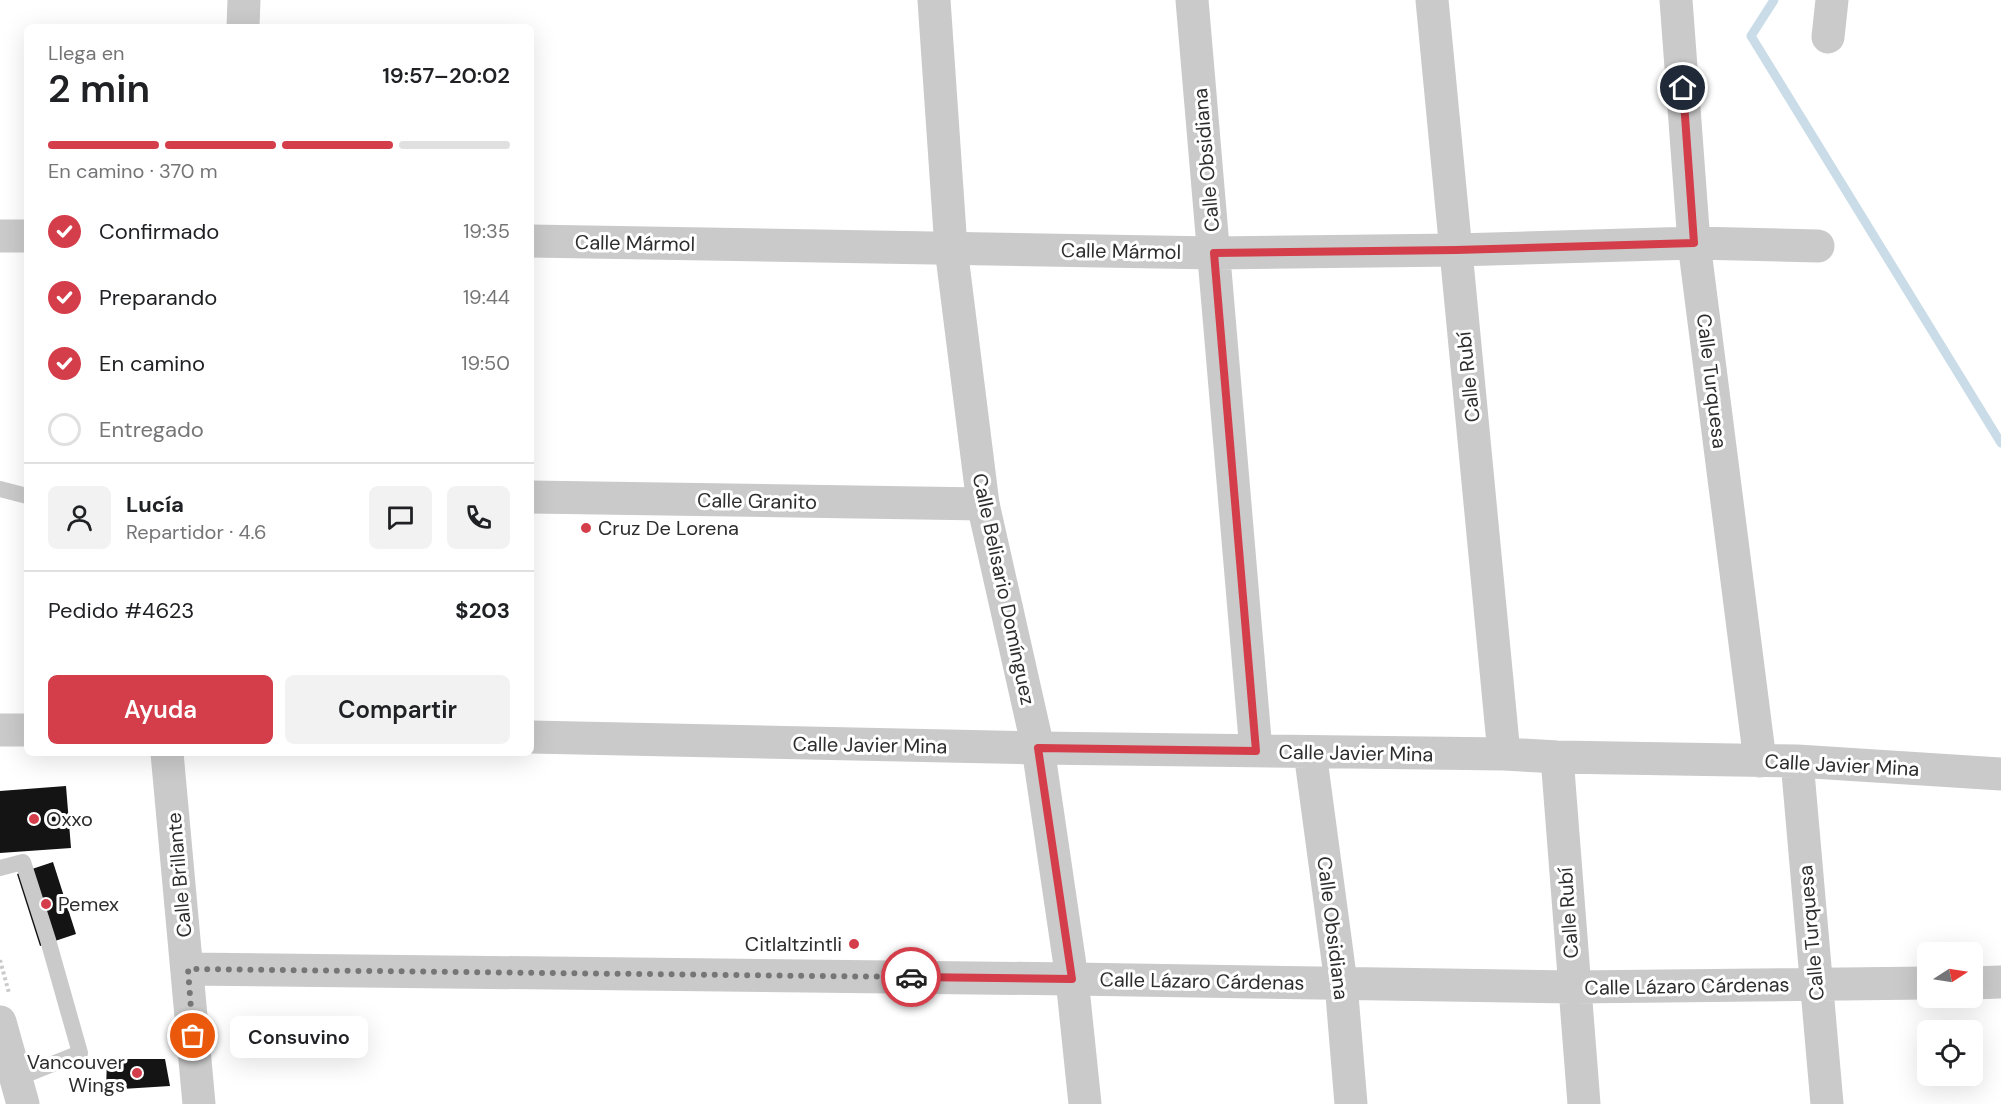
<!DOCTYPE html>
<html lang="es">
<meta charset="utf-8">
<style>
:root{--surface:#fff;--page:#f2f2f2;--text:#202124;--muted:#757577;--line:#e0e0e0;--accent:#d43e4a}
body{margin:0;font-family:"DM Sans",sans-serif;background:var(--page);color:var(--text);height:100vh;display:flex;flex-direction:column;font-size:22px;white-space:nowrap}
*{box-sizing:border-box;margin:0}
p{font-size:20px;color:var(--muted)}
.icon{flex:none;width:33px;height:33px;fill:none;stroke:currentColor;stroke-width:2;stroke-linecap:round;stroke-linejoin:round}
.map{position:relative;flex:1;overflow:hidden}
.sheet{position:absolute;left:24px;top:24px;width:510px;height:732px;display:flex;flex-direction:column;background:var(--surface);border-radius:9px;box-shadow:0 6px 24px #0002}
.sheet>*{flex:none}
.needle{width:39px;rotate:78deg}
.fabs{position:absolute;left:1917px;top:942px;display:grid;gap:12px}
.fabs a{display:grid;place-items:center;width:66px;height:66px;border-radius:9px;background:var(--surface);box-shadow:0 6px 24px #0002;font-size:30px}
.pin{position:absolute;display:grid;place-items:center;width:51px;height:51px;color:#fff;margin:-26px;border:3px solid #fff;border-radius:50%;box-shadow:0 2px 6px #0007}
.courier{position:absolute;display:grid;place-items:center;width:60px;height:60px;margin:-30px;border:4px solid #d43e4a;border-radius:50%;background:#fff;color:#222;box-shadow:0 2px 8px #0007}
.bubble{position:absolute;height:42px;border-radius:9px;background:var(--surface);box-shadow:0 6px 24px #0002;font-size:20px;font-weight:600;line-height:42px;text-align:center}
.overview em{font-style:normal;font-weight:600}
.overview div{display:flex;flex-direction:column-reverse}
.overview{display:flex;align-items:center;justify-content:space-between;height:102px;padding:0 24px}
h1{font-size:39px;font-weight:600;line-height:45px}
.bar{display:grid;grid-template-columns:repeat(4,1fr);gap:9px 6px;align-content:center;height:72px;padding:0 24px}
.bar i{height:8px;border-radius:4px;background:var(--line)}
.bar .on{background:var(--accent)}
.bar p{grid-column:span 4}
.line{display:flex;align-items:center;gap:15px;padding:0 24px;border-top:2px solid var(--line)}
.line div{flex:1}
.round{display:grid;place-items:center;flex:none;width:63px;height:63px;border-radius:9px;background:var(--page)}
ol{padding:0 24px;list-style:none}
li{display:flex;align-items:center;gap:18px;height:66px}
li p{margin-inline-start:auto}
li .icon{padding:6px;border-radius:50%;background:var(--accent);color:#fff;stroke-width:4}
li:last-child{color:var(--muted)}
li i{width:33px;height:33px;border:3px solid var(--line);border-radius:50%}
.action{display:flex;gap:12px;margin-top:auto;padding:12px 24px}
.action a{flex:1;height:69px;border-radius:9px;background:var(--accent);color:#fff;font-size:24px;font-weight:600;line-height:69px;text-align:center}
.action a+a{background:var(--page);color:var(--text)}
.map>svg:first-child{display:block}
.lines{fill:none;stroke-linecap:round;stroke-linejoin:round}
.stream{stroke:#c9dce7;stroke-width:9}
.building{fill:#141414}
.path{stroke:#cacaca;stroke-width:4;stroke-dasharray:3 3;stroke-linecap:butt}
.service{stroke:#cacaca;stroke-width:16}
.minor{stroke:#cacaca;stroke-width:33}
.tertiary{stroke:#cacaca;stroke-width:33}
.done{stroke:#767676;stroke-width:6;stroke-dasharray:0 10.8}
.route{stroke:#d43e4a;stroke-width:8}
.poi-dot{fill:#d43e4a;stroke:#fff;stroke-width:2}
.labels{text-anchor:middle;stroke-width:6;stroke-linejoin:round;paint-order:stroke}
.street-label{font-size:20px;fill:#2d2d2d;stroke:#fff}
.poi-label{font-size:20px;fill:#2d2d2d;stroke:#fff;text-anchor:start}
</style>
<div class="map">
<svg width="2001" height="1104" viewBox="0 0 2001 1104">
<rect width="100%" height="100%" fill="#fff"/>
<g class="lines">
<path class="stream" d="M1774 0 1751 36 2001 443"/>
</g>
<path class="building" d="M66 786 71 848 0 853V791Z
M53 862 76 934 40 946 17 874Z
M107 1059H165L170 1086 106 1090Z"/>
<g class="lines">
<path class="path" d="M0 960 9 993"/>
<path class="service" d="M0 489 27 496
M0 868 23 862 48 940 80 1053 15 1079"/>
<path class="minor" d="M1192 0 1256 751
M1432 0 1504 754
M1676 0 1694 243 1760 761
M243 27 244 0
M1828 37 1832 0
M0 236H27
M531 241 1214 253 1456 250 1694 243 1818 246
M531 497 983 504
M0 730H27
M531 737 1038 748 1504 754 1557 757 1797 761 2001 774
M1310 752 1341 983 1351 1104
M167 753 199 1104
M1557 757 1584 1104
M1797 761 1827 1104
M188 969 1072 979 1574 987 1928 983
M1972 983 2001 982"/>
<path class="tertiary" d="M934 0 951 248 983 504 1038 748 1072 979 1085 1104
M0 1022 23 1104"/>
</g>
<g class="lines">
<path class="done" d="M193 1036 188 969 911 977"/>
<path class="route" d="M911 977 1072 979 1038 748 1256 751 1214 253 1456 250 1694 243 1683 88"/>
</g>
<g class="poi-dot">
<circle cx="586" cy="528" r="6"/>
<circle cx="34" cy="819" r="6"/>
<circle cx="46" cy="904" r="6"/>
<circle cx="854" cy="944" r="6"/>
<circle cx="137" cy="1073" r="6"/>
</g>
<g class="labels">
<g class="street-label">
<text transform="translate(1206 160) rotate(-95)" y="7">Calle Obsidiana</text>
<text transform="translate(635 243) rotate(1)" y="7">Calle Mármol</text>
<text transform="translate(1121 251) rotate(1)" y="7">Calle Mármol</text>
<text transform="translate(1468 377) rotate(-96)" y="7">Calle Rubí</text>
<text transform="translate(1712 381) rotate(83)" y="7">Calle Turquesa</text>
<text transform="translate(757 501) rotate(1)" y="7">Calle Granito</text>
<text transform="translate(1004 589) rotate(78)" y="7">Calle Belisario Domínguez</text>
<text transform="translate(870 745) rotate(1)" y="7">Calle Javier Mina</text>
<text transform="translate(1356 753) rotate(1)" y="7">Calle Javier Mina</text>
<text transform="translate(1842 765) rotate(3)" y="7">Calle Javier Mina</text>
<text transform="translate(179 875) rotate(-95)" y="7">Calle Brillante</text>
<text transform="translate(1568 913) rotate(-94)" y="7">Calle Rubí</text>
<text transform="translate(1333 928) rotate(83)" y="7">Calle Obsidiana</text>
<text transform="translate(1811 933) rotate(-95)" y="7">Calle Turquesa</text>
<text transform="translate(1202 981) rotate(1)" y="7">Calle Lázaro Cárdenas</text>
<text transform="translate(1687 986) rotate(-1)" y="7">Calle Lázaro Cárdenas</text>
</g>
<g class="poi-label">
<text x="598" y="535">Cruz De Lorena</text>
<text x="46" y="826">Oxxo</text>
<text x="58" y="911">Pemex</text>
<text x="842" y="951" text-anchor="end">Citlaltzintli</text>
<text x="125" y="1069" text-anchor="end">Vancouver<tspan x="125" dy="23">Wings</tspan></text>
</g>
</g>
</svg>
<div class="fabs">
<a><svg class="needle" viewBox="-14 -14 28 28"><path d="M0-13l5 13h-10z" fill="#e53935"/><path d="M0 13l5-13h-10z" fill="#757577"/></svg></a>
<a><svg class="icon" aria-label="locate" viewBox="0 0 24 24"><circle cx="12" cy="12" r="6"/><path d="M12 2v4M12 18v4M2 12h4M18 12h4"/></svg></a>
</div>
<div class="pin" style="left:193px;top:1036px;background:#ea580c"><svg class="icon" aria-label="bag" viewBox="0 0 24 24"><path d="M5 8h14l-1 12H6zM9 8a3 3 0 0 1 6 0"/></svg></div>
<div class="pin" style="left:1683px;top:88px;background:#1f2937"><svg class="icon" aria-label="home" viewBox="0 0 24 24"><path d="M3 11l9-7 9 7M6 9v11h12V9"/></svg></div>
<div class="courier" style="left:911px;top:977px"><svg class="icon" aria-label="car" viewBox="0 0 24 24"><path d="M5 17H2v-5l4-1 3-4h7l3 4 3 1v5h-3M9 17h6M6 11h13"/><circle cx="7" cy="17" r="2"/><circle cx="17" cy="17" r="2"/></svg></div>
<div class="bubble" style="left:230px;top:1016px;width:138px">Consuvino</div>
<section class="sheet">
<div class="overview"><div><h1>2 min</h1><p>Llega en</p></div><em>19:57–20:02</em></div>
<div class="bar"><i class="on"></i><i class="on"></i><i class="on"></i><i></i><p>En camino · 370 m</p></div>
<ol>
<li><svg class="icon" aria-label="check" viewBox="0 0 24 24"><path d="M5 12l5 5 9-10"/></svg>Confirmado<p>19:35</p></li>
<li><svg class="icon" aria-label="check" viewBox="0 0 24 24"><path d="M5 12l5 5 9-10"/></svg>Preparando<p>19:44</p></li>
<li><svg class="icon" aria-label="check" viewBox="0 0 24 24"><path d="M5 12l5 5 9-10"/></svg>En camino<p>19:50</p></li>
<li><i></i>Entregado</li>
</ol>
<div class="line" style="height:108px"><a class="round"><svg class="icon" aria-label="person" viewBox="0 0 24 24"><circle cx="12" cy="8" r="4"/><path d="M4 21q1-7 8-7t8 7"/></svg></a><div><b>Lucía</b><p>Repartidor · 4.6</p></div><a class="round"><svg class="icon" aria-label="chat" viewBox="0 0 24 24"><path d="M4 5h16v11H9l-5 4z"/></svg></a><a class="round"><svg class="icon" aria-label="phone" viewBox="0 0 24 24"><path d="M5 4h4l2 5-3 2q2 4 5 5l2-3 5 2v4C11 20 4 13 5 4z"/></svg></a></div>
<div class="line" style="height:78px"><div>Pedido #4623</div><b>$203</b></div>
<div class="action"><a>Ayuda</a><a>Compartir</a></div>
</section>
</div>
